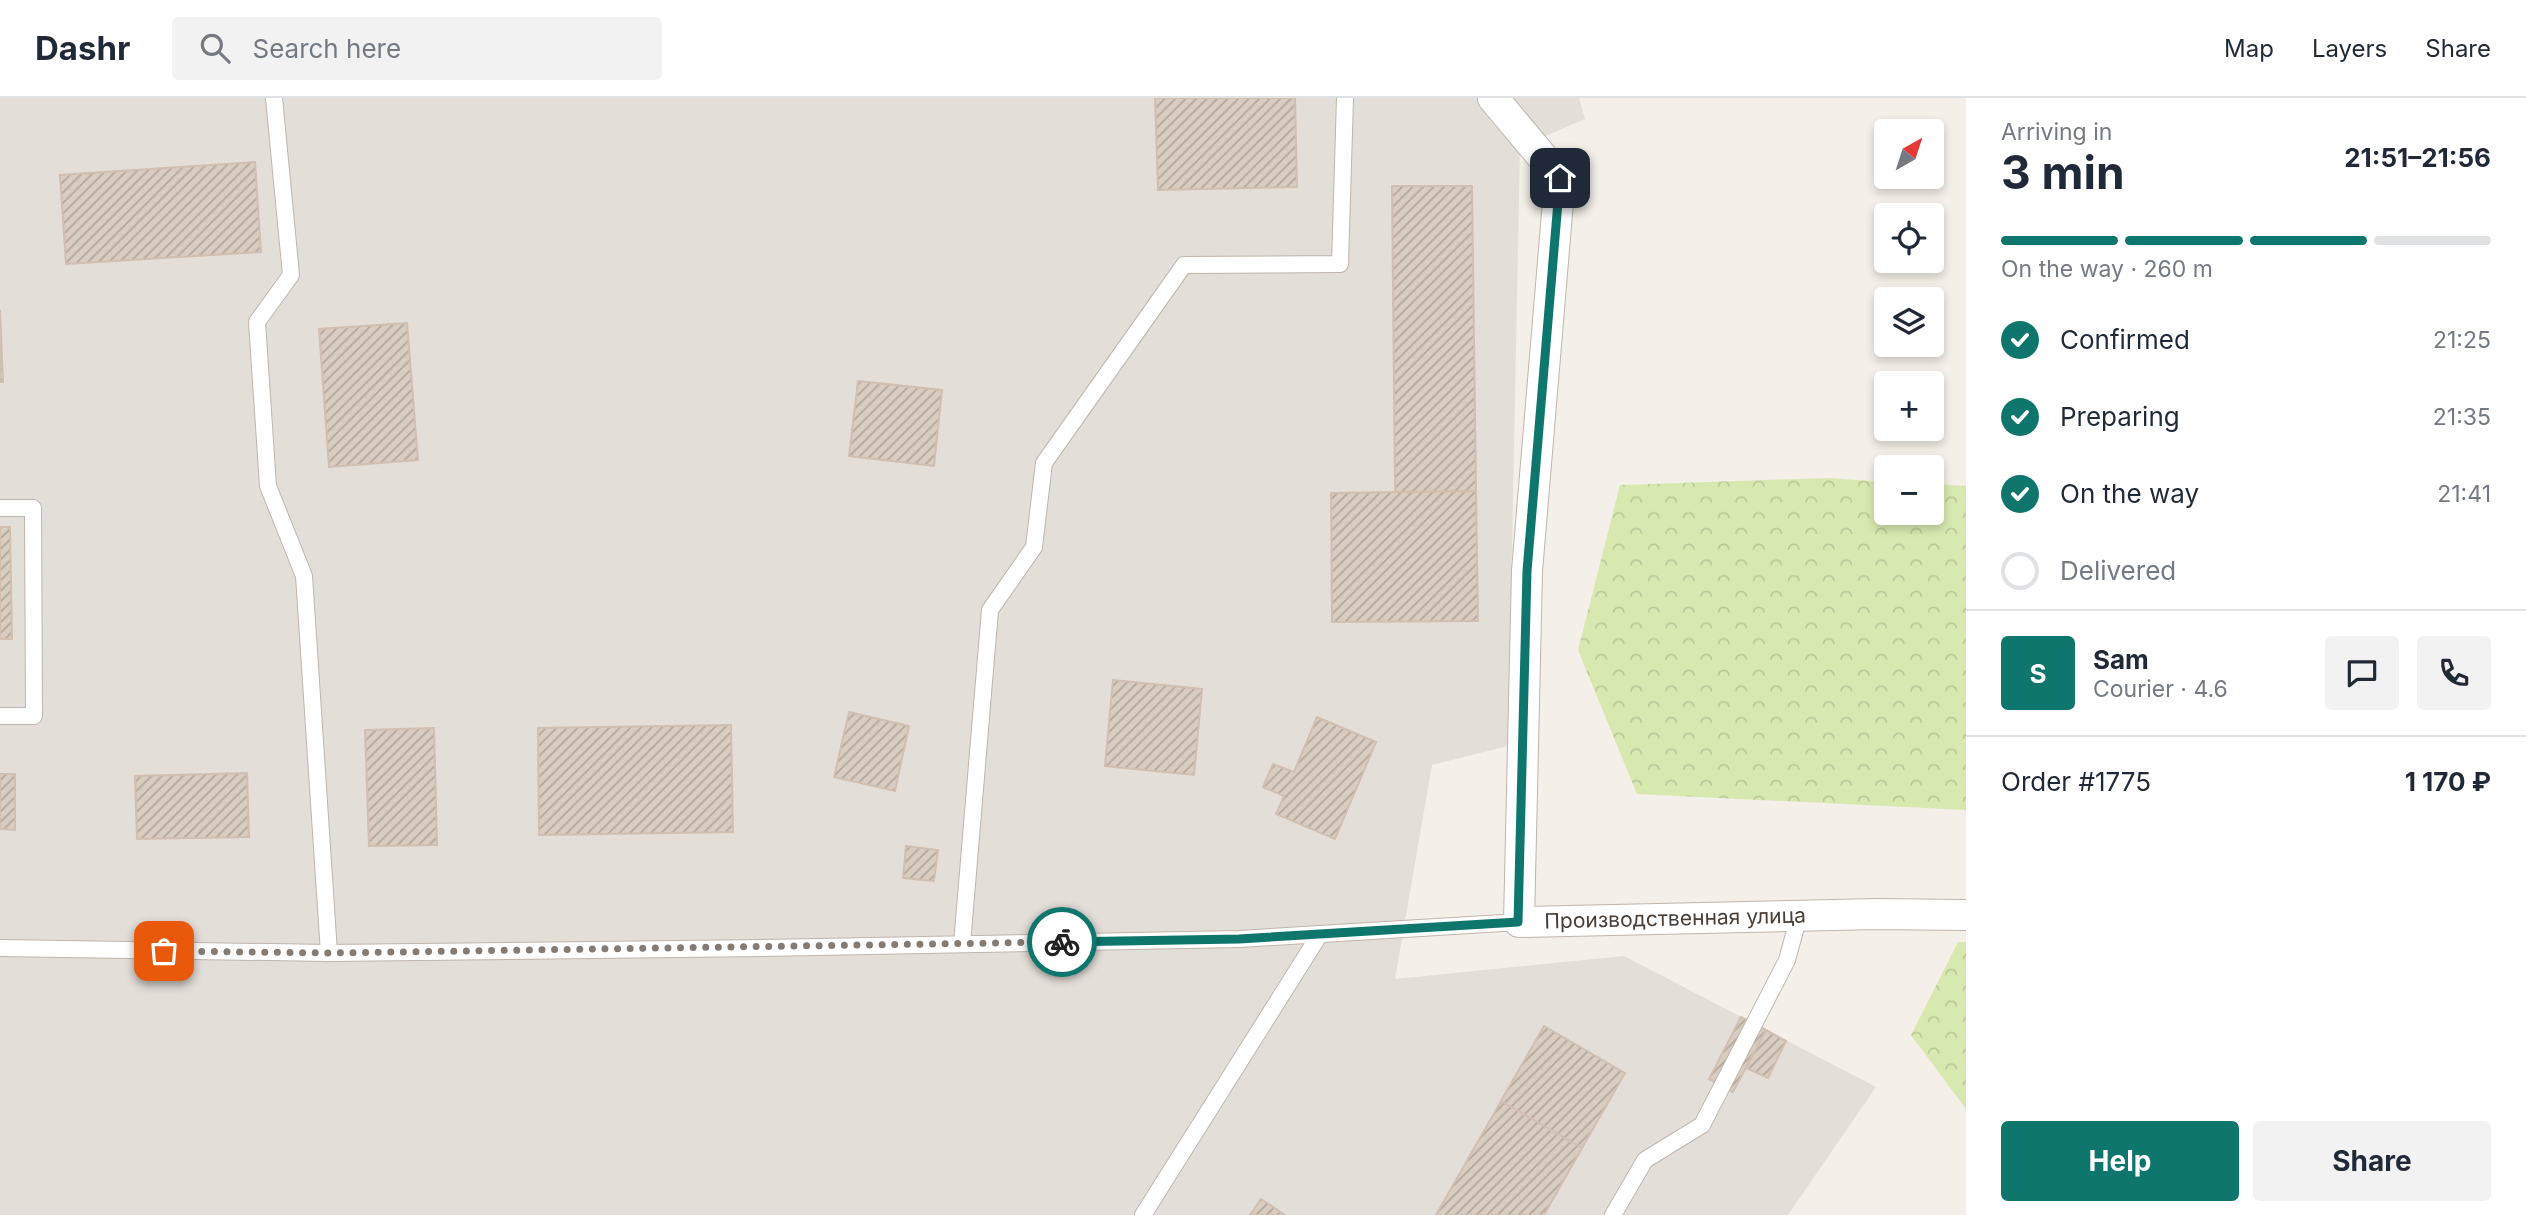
<!DOCTYPE html>
<meta charset="utf-8">
<style>
:root{--surface:#fff;--page:#f2f2f3;--text:#1f2937;--muted:#747a83;--line:#e0e1e3;--accent:#0f766e}
body{margin:0;font-family:Inter,sans-serif;background:var(--page);color:var(--text);height:100vh;display:flex;flex-direction:column;font-size:26px;white-space:nowrap}
*{box-sizing:border-box;margin:0}
p{font-size:23px;color:var(--muted)}
.icon{flex:none;width:38px;height:38px;fill:none;stroke:currentColor;stroke-width:2;stroke-linecap:round;stroke-linejoin:round}
.map{position:relative;flex:1;overflow:hidden}
.drawer{display:flex;flex-direction:column;background:var(--surface);width:560px}
.drawer>*{flex:none}
.needle{width:46px;rotate:39deg}
.controls{position:absolute;left:1874px;top:21px;display:grid;gap:14px}
.controls a{display:grid;place-items:center;width:70px;height:70px;border-radius:7px;background:var(--surface);box-shadow:0 4px 10px #0003;font-size:35px}
.pin{position:absolute;display:grid;place-items:center;width:60px;height:60px;color:#fff;margin:-30px;border-radius:14px;box-shadow:0 4px 10px #0006}
.courier{position:absolute;display:grid;place-items:center;width:70px;height:70px;margin:-35px;border:5px solid #0f766e;border-radius:50%;background:#fff;color:#222;box-shadow:0 2px 9px #0007}
.head em{font-style:normal;font-weight:700}
.head div{display:flex;flex-direction:column-reverse}
.head{display:flex;align-items:center;justify-content:space-between;height:119px;padding:0 35px}
h1{font-size:46px;font-weight:700;line-height:52px}
.bar{display:grid;grid-template-columns:repeat(4,1fr);gap:10px 7px;align-content:center;height:84px;padding:0 35px}
.bar i{height:9px;border-radius:5px;background:var(--line)}
.bar .on{background:var(--accent)}
.bar p{grid-column:span 4}
.line{display:flex;align-items:center;gap:18px;padding:0 35px;border-top:2px solid var(--line)}
.line div{flex:1}
.round{display:grid;place-items:center;flex:none;width:74px;height:74px;border-radius:7px;background:var(--page)}
ol{padding:0 35px;list-style:none}
li{display:flex;align-items:center;gap:21px;height:77px}
li p{margin-inline-start:auto}
li .icon{padding:7px;border-radius:50%;background:var(--accent);color:#fff;stroke-width:4}
li:last-child{color:var(--muted)}
li i{width:38px;height:38px;border:4px solid var(--line);border-radius:50%}
.primary-button{display:flex;gap:14px;margin-top:auto;padding:14px 35px}
.primary-button a{flex:1;height:80px;border-radius:7px;background:var(--accent);color:#fff;font-size:28px;font-weight:700;line-height:80px;text-align:center}
.primary-button a+a{background:var(--page);color:var(--text)}
header{display:flex;align-items:center;gap:42px;box-sizing:border-box;height:98px;padding:0 35px;background:var(--surface);border-bottom:2px solid var(--line)}
header strong{font-size:33px}
nav{display:flex;gap:38px;margin-inline-start:auto;font-size:24px}
.search{width:490px;height:63px;background:var(--page);display:flex;align-items:center;gap:18px;box-sizing:border-box;padding:0 24px;border-radius:7px;color:var(--muted);font-size:26px}
main{display:flex;flex:1;min-height:0}
.map>svg:first-child{display:block}
.industrial{fill:#e4ded9}
.forest{fill:url(#forest-crowns)}
.building{fill:url(#building-hatch);stroke:#d1bfb0;stroke-width:2}
.lines{fill:none;stroke-linecap:round;stroke-linejoin:round}
.lane-casing{stroke:#c0b5aa;stroke-width:18}
.street-casing{stroke:#c0b5aa;stroke-width:32}
.lane{stroke:#fff;stroke-width:16}
.street{stroke:#fff;stroke-width:30}
.done{stroke:#847c74;stroke-width:7;stroke-dasharray:0 12.6}
.route{stroke:#0f766e;stroke-width:9}
.labels{text-anchor:middle;stroke-width:7;stroke-linejoin:round;paint-order:stroke}
.street-label{font-size:21px;fill:#483e36;stroke:#fff}
</style>
<header>
<strong>Dashr</strong>
<div class="search"><svg class="icon" aria-label="search" viewBox="0 0 24 24"><circle cx="10" cy="10" r="6"/><path d="M15 15l6 6"/></svg>Search here</div>
<nav><a>Map</a><a>Layers</a><a>Share</a></nav>
</header>
<main>
<div class="map">
<svg width="1966" height="1117" viewBox="0 0 1966 1117">
<defs>
<pattern id="forest-crowns" width="20" height="18" patternUnits="userSpaceOnUse" patternTransform="scale(1.75)"><rect width="20" height="18" fill="#d8e9b0"/><path d="M2 6a3 3 0 1 1 6 0M12 15a3 3 0 1 1 6 0" fill="none" stroke="#bbc998"/></pattern>
<pattern id="building-hatch" width="6" height="6" patternUnits="userSpaceOnUse" patternTransform="scale(1.75)"><rect width="6" height="6" fill="#d9ccc0"/><path d="M-1 1l2-2M0 6l6-6M5 7l2-2" fill="none" stroke="#b2a79d"/></pattern>
</defs>
<rect width="100%" height="100%" fill="#f4efe8"/>
<path class="industrial" d="M0 0H1579L1585 21 1520 49 1508 648 1432 667 1395 881 1624 858 1876 989 1788 1117H0Z"/>
<path class="forest" d="M1827 380 1886 384V415H1932V386L1966 388V712L1637 696 1578 552 1620 387Z
M1958 844H1966V1011L1911 937Z"/>
<path class="building" d="M1155 0H1295L1297 89 1158 92Z
M255 64 261 154 66 166 60 77Z
M1392 88H1472L1476 393 1395 394Z
M0 212 3 284H0Z
M407 225 418 362 329 369 319 231Z
M858 283 942 292 934 368 849 358Z
M1476 393 1478 523 1332 524 1331 395Z
M0 429H10L12 541H0Z
M1113 582 1202 591 1194 677 1105 668Z
M849 614 909 628 895 693 834 679Z
M1317 619 1376 644 1335 741 1276 716 1284 698 1263 689 1273 666 1294 674Z
M731 627 733 734 539 737 538 630Z
M434 630 437 747 369 748 365 632Z
M247 675 249 739 137 741 135 678Z
M0 676H15V732L0 731Z
M906 748 938 752 934 783 903 780Z
M1741 919 1766 932 1733 994 1709 981Z
M1544 928 1625 975 1582 1050 1501 1003Z
M1766 932 1786 943 1768 980 1746 970Z
M1501 1003 1582 1050 1544 1117H1436Z
M1261 1101 1285 1117H1250Z"/>
<g class="lines">
<g class="lane-casing">
<path id="lane" d="M274 0 291 177 257 224 268 388 304 478 329 855
M0 410H33L34 618H0
M962 846 990 512 1034 449 1044 365 1184 167 1340 166 1345 0
M0 850 329 855 763 850 1239 841 1519 824
M1143 1117 1320 836
M1613 1117 1645 1062 1702 1027 1787 862 1799 818"/>
</g>
<g class="street-casing">
<g id="street">
<path id="s1" d="M1493 0 1560 80 1527 473 1519 824 1877 816 1966 817"/>
</g>
</g>
<use href="#lane" class="lane"/>
<use href="#street" class="street"/>
</g>
<g class="lines">
<path class="done" d="M164 853 329 855 1062 844"/>
<path class="route" d="M1062 844 1239 841 1518 824 1527 473 1560 80"/>
</g>
<g class="labels">
<g class="street-label">
<text dy="7" stroke="none"><textPath href="#s1" startOffset="1006">Производственная улица</textPath></text>
</g>
</g>
</svg>
<div class="controls">
<a><svg class="needle" viewBox="-14 -14 28 28"><path d="M0-13l5 13h-10z" fill="#e53935"/><path d="M0 13l5-13h-10z" fill="#747a83"/></svg></a>
<a><svg class="icon" aria-label="locate" viewBox="0 0 24 24"><circle cx="12" cy="12" r="6"/><path d="M12 2v4M12 18v4M2 12h4M18 12h4"/></svg></a>
<a><svg class="icon" aria-label="layers" viewBox="0 0 24 24"><path d="M12 4l9 5-9 5-9-5zM3 14l9 5 9-5"/></svg></a>
<a>+</a>
<a>−</a>
</div>
<div class="pin" style="left:164px;top:853px;background:#ea580c"><svg class="icon" aria-label="bag" viewBox="0 0 24 24"><path d="M5 8h14l-1 12H6zM9 8a3 3 0 0 1 6 0"/></svg></div>
<div class="pin" style="left:1560px;top:80px;background:#1f2937"><svg class="icon" aria-label="home" viewBox="0 0 24 24"><path d="M3 11l9-7 9 7M6 9v11h12V9"/></svg></div>
<div class="courier" style="left:1062px;top:844px"><svg class="icon" aria-label="bike" viewBox="0 0 24 24"><circle cx="6" cy="16" r="4"/><circle cx="18" cy="16" r="4"/><path d="M6 16l4-8h5l3 8M10 8l3 8H6M13 5h3"/></svg></div>
</div>
<section class="drawer">
<div class="head"><div><h1>3 min</h1><p>Arriving in</p></div><em>21:51–21:56</em></div>
<div class="bar"><i class="on"></i><i class="on"></i><i class="on"></i><i></i><p>On the way · 260 m</p></div>
<ol>
<li><svg class="icon" aria-label="check" viewBox="0 0 24 24"><path d="M5 12l5 5 9-10"/></svg>Confirmed<p>21:25</p></li>
<li><svg class="icon" aria-label="check" viewBox="0 0 24 24"><path d="M5 12l5 5 9-10"/></svg>Preparing<p>21:35</p></li>
<li><svg class="icon" aria-label="check" viewBox="0 0 24 24"><path d="M5 12l5 5 9-10"/></svg>On the way<p>21:41</p></li>
<li><i></i>Delivered</li>
</ol>
<div class="line" style="height:126px"><b class="round" style="background:var(--accent);color:#fff">S</b><div><b>Sam</b><p>Courier · 4.6</p></div><a class="round"><svg class="icon" aria-label="chat" viewBox="0 0 24 24"><path d="M4 5h16v11H9l-5 4z"/></svg></a><a class="round"><svg class="icon" aria-label="phone" viewBox="0 0 24 24"><path d="M5 4h4l2 5-3 2q2 4 5 5l2-3 5 2v4C11 20 4 13 5 4z"/></svg></a></div>
<div class="line" style="height:91px"><div>Order #1775</div><b>1 170 ₽</b></div>
<div class="primary-button"><a>Help</a><a>Share</a></div>
</section>
</main>
